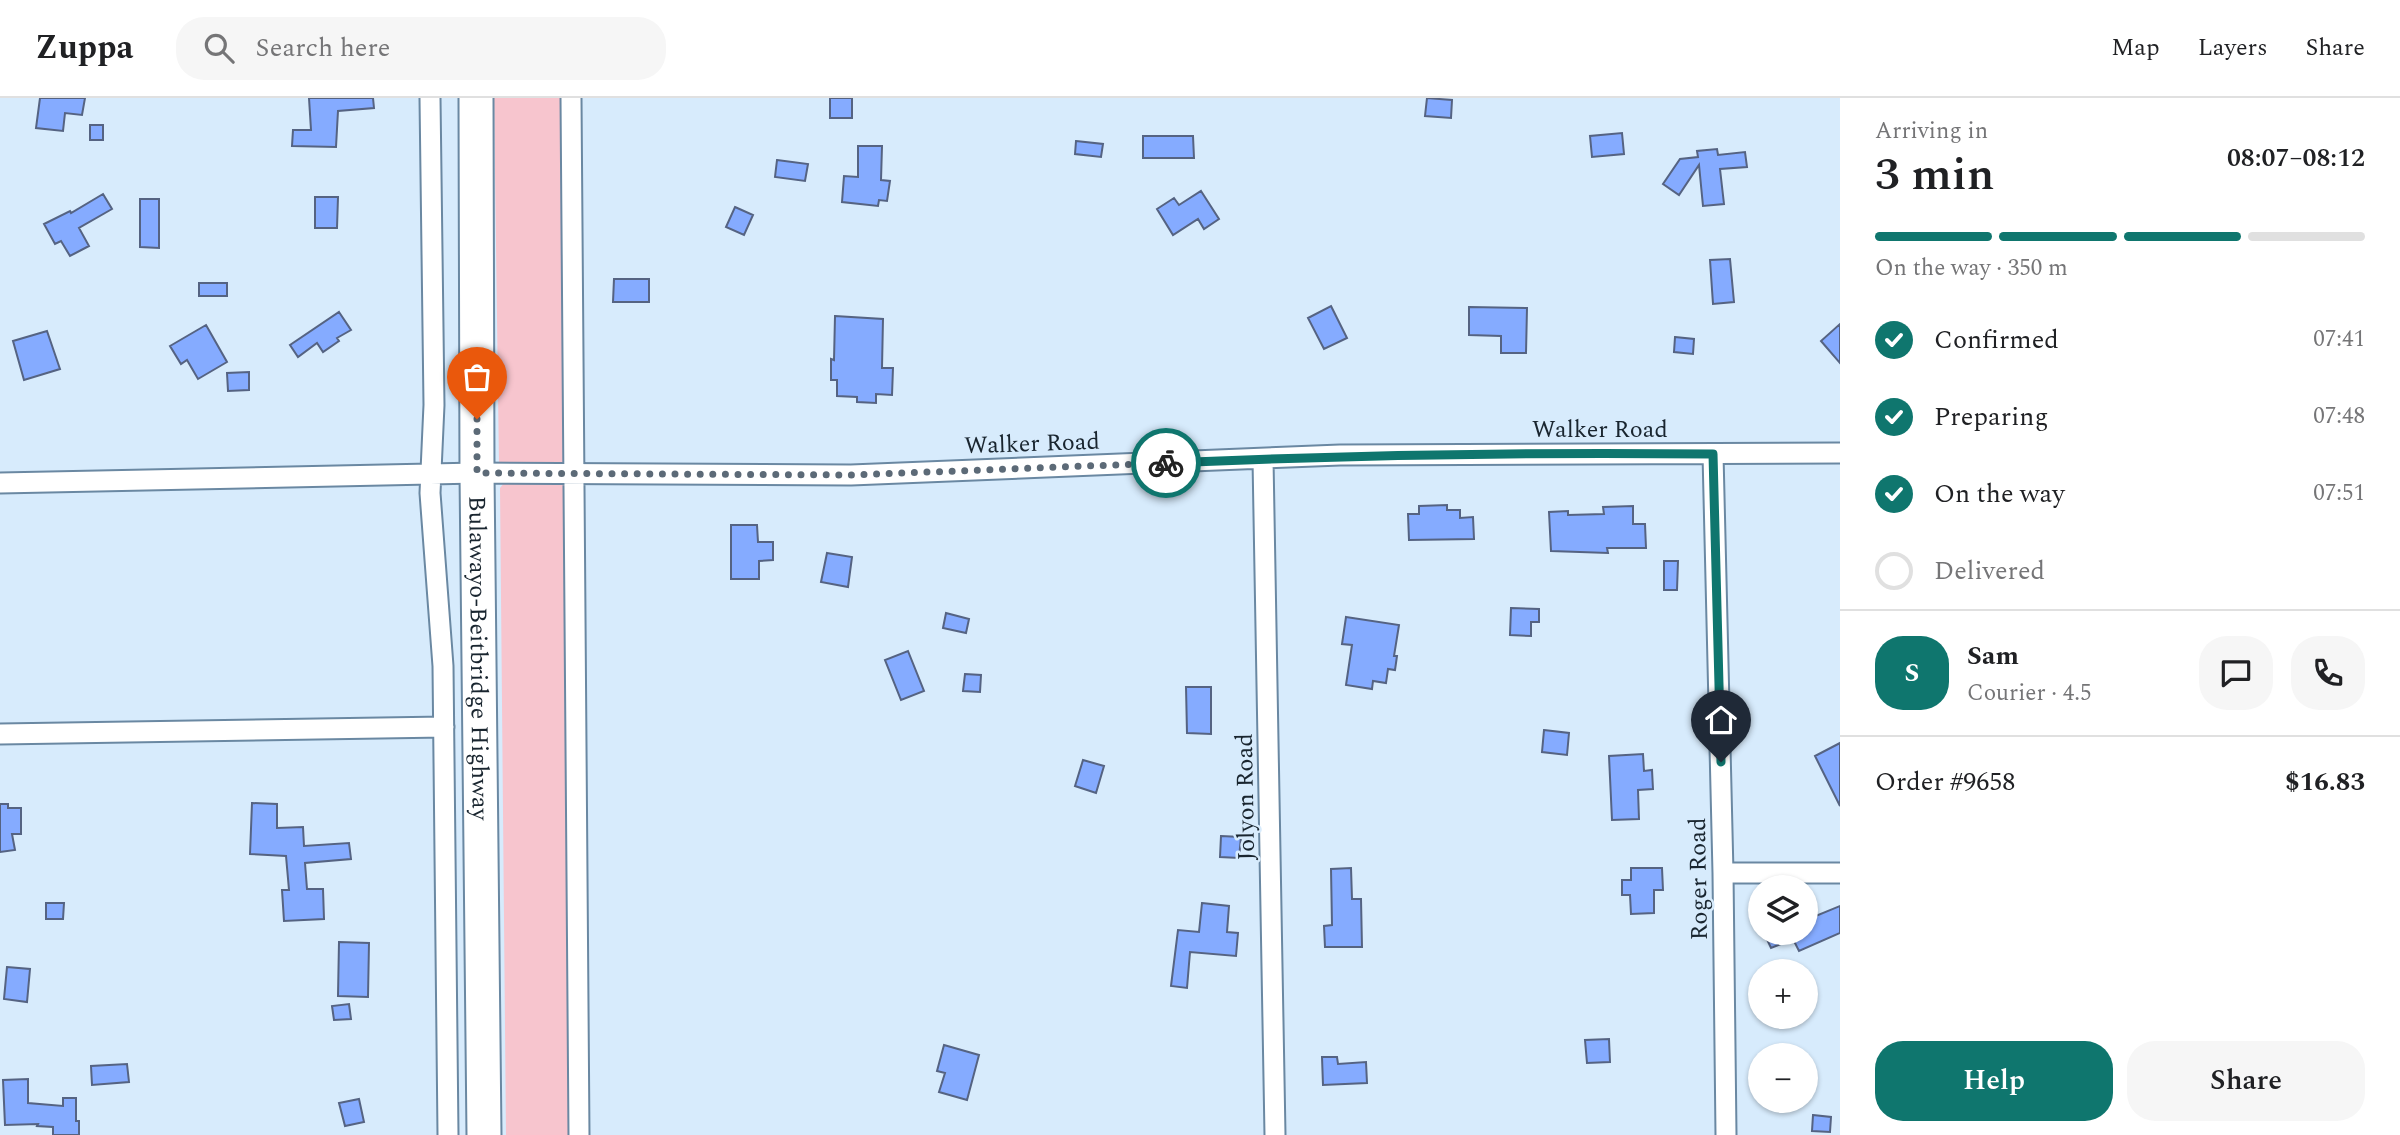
<!DOCTYPE html>
<meta charset="utf-8">
<style>
:root{--surface:#fff;--page:#f6f6f6;--text:#202124;--muted:#757577;--line:#e0e0e0;--accent:#0f766e}
body{margin:0;font-family:Spectral,serif;background:var(--page);color:var(--text);height:100vh;display:flex;flex-direction:column;font-size:26px;white-space:nowrap}
*{box-sizing:border-box;margin:0}
p{font-size:23px;color:var(--muted)}
.icon{flex:none;width:38px;height:38px;fill:none;stroke:currentColor;stroke-width:2;stroke-linecap:round;stroke-linejoin:round}
.map{position:relative;flex:1;overflow:hidden}
.sheet{display:flex;flex-direction:column;background:var(--surface);width:560px}
.sheet>*{flex:none}
.fabs{position:absolute;left:1748px;top:777px;display:grid;gap:14px}
.fabs a{display:grid;place-items:center;width:70px;height:70px;border-radius:50%;background:var(--surface);box-shadow:0 2px 5px #0004;font-size:35px}
.pin{position:absolute;display:grid;place-items:center;width:60px;height:60px;color:#fff;margin:-72px -30px;border-radius:50% 50% 50% 0;rotate:-45deg;box-shadow:0 0 7px #0007}
.pin .icon{rotate:45deg}
.courier{position:absolute;display:grid;place-items:center;width:70px;height:70px;margin:-35px;border:5px solid #0f766e;border-radius:50%;background:#fff;color:#222;box-shadow:0 2px 9px #0007}
.head em{font-style:normal;font-weight:600}
.head div{display:flex;flex-direction:column-reverse}
.head{display:flex;align-items:center;justify-content:space-between;height:119px;padding:0 35px}
h1{font-size:46px;font-weight:600;line-height:52px}
.bar{display:grid;grid-template-columns:repeat(4,1fr);gap:10px 7px;align-content:center;height:84px;padding:0 35px}
.bar i{height:9px;border-radius:5px;background:var(--line)}
.bar .current{background:var(--accent)}
.bar p{grid-column:span 4}
.line{display:flex;align-items:center;gap:18px;padding:0 35px;border-top:2px solid var(--line)}
.line div{flex:1}
.round{display:grid;place-items:center;flex:none;width:74px;height:74px;border-radius:28px;background:var(--page)}
ol{padding:0 35px;list-style:none}
li{display:flex;align-items:center;gap:21px;height:77px}
li p{margin-inline-start:auto}
li .icon{padding:7px;border-radius:50%;background:var(--accent);color:#fff;stroke-width:4}
li:last-child{color:var(--muted)}
li i{width:38px;height:38px;border:4px solid var(--line);border-radius:50%}
.action{display:flex;gap:14px;margin-top:auto;padding:14px 35px}
.action a{flex:1;height:80px;border-radius:28px;background:var(--accent);color:#fff;font-size:28px;font-weight:600;line-height:80px;text-align:center}
.action a+a{background:var(--page);color:var(--text)}
header{display:flex;align-items:center;gap:42px;box-sizing:border-box;height:98px;padding:0 35px;background:var(--surface);border-bottom:2px solid var(--line)}
header strong{font-size:33px}
nav{display:flex;gap:38px;margin-inline-start:auto;font-size:24px}
.search{width:490px;height:63px;background:var(--page);display:flex;align-items:center;gap:18px;box-sizing:border-box;padding:0 24px;border-radius:28px;color:var(--muted);font-size:26px}
main{display:flex;flex:1;min-height:0}
.map>svg:first-child{display:block}
.green{fill:#f7c5ce}
.building{fill:#85abff;stroke:#556382;stroke-width:2}
.lines{fill:none;stroke-linecap:round;stroke-linejoin:round}
.street-casing{stroke:#6a88a2;stroke-width:23}
.highway-casing{stroke:#6a88a2;stroke-width:37}
.street{stroke:#fff;stroke-width:19}
.highway{stroke:#fff;stroke-width:33}
.done{stroke:#5c6a77;stroke-width:7;stroke-dasharray:0 12.6}
.route{stroke:#0f766e;stroke-width:9}
.labels{text-anchor:middle;stroke-width:5;stroke-linejoin:round;paint-order:stroke}
.street-label{font-size:24px;fill:#19252f;stroke:#d7ebfc}
</style>
<header>
<strong>Zuppa</strong>
<div class="search"><svg class="icon" aria-label="search" viewBox="0 0 24 24"><circle cx="10" cy="10" r="6"/><path d="M15 15l6 6"/></svg>Search here</div>
<nav><a>Map</a><a>Layers</a><a>Share</a></nav>
</header>
<main>
<div class="map">
<svg width="1840" height="1037" viewBox="0 0 1840 1037">
<rect width="100%" height="100%" fill="#d7ebfc"/>
<path class="green" d="M494 0H565L568 360 561 366H499Z
M570 378 575 1037H506L500 390 508 380Z"/>
<path class="building" d="M40 0H85L82 17 65 15 63 33 36 30Z
M309 0H373L374 10 338 13 336 49 292 48 293 32H311Z
M830 0H852V20H830Z
M1427 0 1452 2 1451 20 1425 18Z
M90 27H103V42H90Z
M1622 35 1624 56 1592 59 1590 38Z
M1143 38H1193L1194 60H1143Z
M1076 43 1103 46 1101 59 1075 56Z
M858 48H882L881 82 890 83 887 103 879 102 878 108 842 104 844 78 858 79Z
M1717 51 1718 57 1745 54 1747 69 1720 71 1724 106 1703 108 1699 67 1679 97 1663 86 1680 61 1698 59 1697 53Z
M777 62 808 66 805 83 775 79Z
M1201 93 1219 121 1204 131 1198 121 1173 137 1157 111 1174 100 1179 107Z
M103 96 112 111 79 130 89 148 70 158 61 143 55 146 44 126 70 113 71 115Z
M315 99H338L337 130H315Z
M140 101H159V150L140 149Z
M735 109 753 117 744 137 726 129Z
M1730 161 1734 204 1713 206 1710 162Z
M614 181H649V204H613Z
M199 185H227V198H199Z
M1331 208 1347 240 1324 251 1308 220Z
M1469 209 1527 210 1526 255H1501V238L1469 237Z
M339 214 351 232 337 240 339 243 323 254 317 245 298 259 290 247Z
M835 218 883 221 882 270H893L892 297 876 296V305L857 304V299L837 298V282H831V261L834 262Z
M1840 226V265L1821 243Z
M206 227 227 264 198 281 187 262 181 266 170 248Z
M47 233 60 271 24 282 13 243Z
M1675 239 1694 241 1693 256 1674 254Z
M249 274V292L228 293 227 275Z
M1447 407V412H1460V420L1473 419 1474 441 1409 442 1408 416H1419V408Z
M1633 408V426H1645L1646 450H1607L1608 455 1551 453 1549 414 1568 413V417L1604 416 1603 409Z
M731 427H757L758 444H773V462L759 463V481H731Z
M827 455 852 459 848 489 821 484Z
M1664 463H1678L1677 492H1664Z
M1511 510 1539 511V524H1531V538L1510 537Z
M946 515 969 521 966 535 943 530Z
M1346 519 1399 527 1394 558H1397L1395 572 1388 571 1386 585 1373 583 1372 591 1346 587 1352 547 1342 546Z
M908 553 924 593 901 602 885 562Z
M965 576 981 577 980 594 963 593Z
M1186 589H1211V636L1187 635Z
M1544 632 1569 635 1567 657 1542 654Z
M1840 645V708L1815 658Z
M1643 656 1644 673 1652 672 1653 691 1638 692 1639 721 1612 722 1609 658Z
M1083 662 1104 668 1096 695 1075 688Z
M252 705 277 706V730L303 729 304 748 349 745 351 761 305 765 307 791H323L324 821 284 823 282 792H289L286 758 250 756Z
M0 706H8V710H21V736H12L15 752 0 754Z
M1221 738 1241 739 1239 760 1220 759Z
M1351 770 1352 801H1361L1362 849H1325L1324 828 1332 827 1331 771Z
M1631 770H1662L1663 792H1654V815L1631 816 1630 797H1622V782H1631Z
M46 805H64L63 821H46Z
M1202 805 1229 808 1227 834 1238 835 1236 858 1190 854 1187 890 1171 888 1178 832 1199 834Z
M1840 808V835L1799 853 1793 841 1771 850 1764 835H1806V822Z
M339 844 369 845 368 899 338 898Z
M7 869 30 871 27 904 4 901Z
M349 906 351 921 334 922 332 908Z
M1609 941 1610 964 1587 965 1585 942Z
M944 947 979 957 967 1002 939 994 945 975 937 973Z
M1322 959H1337L1338 966 1366 964 1367 985 1323 987Z
M127 966 129 984 92 987 91 968Z
M28 981V1005L63 1008V1000H76V1023H79V1037H53V1029L37 1028 38 1026 5 1027 3 982Z
M359 1001 364 1024 345 1028 339 1005Z
M1813 1017 1831 1019 1830 1034 1812 1033Z"/>
<g class="lines">
<g class="street-casing">
<path id="street" d="M430 0 434 307 430 395 443 568 448 1037
M571 0 579 1037
M1713 356 1723 775 1726 1037
M1263 361 1275 1037
M0 385 477 375 851 377 1340 357 1840 355
M0 636 444 629
M1723 775H1840"/>
</g>
<g class="highway-casing">
<g id="highway">
<path id="s1" d="M476 0 477 375 484 1037"/>
</g>
</g>
<use href="#street" class="street"/>
<use href="#highway" class="highway"/>
</g>
<g class="lines">
<path class="done" d="M477 321V375L851 377 1166 365"/>
<path class="route" d="M1166 365C1348 357 1530 354 1713 356L1721 664"/>
</g>
<g class="labels">
<g class="street-label">
<text x="1600" y="339">Walker Road</text>
<text transform="translate(1032 345) rotate(-2)" y="8">Walker Road</text>
<text dy="8" stroke="none"><textPath href="#s1" startOffset="560">Bulawayo-Beitbridge Highway</textPath></text>
<text transform="translate(1245 699) rotate(-91)" y="8">Jolyon Road</text>
<text transform="translate(1698 781) rotate(-91)" y="8">Roger Road</text>
</g>
</g>
</svg>
<div class="fabs">
<a><svg class="icon" aria-label="layers" viewBox="0 0 24 24"><path d="M12 4l9 5-9 5-9-5zM3 14l9 5 9-5"/></svg></a>
<a>+</a>
<a>−</a>
</div>
<div class="pin" style="left:477px;top:321px;background:#ea580c"><svg class="icon" aria-label="bag" viewBox="0 0 24 24"><path d="M5 8h14l-1 12H6zM9 8a3 3 0 0 1 6 0"/></svg></div>
<div class="pin" style="left:1721px;top:664px;background:#1f2937"><svg class="icon" aria-label="home" viewBox="0 0 24 24"><path d="M3 11l9-7 9 7M6 9v11h12V9"/></svg></div>
<div class="courier" style="left:1166px;top:365px"><svg class="icon" aria-label="bike" viewBox="0 0 24 24"><circle cx="6" cy="16" r="4"/><circle cx="18" cy="16" r="4"/><path d="M6 16l4-8h5l3 8M10 8l3 8H6M13 5h3"/></svg></div>
</div>
<section class="sheet">
<div class="head"><div><h1>3 min</h1><p>Arriving in</p></div><em>08:07–08:12</em></div>
<div class="bar"><i class="current"></i><i class="current"></i><i class="current"></i><i></i><p>On the way · 350 m</p></div>
<ol>
<li><svg class="icon" aria-label="check" viewBox="0 0 24 24"><path d="M5 12l5 5 9-10"/></svg>Confirmed<p>07:41</p></li>
<li><svg class="icon" aria-label="check" viewBox="0 0 24 24"><path d="M5 12l5 5 9-10"/></svg>Preparing<p>07:48</p></li>
<li><svg class="icon" aria-label="check" viewBox="0 0 24 24"><path d="M5 12l5 5 9-10"/></svg>On the way<p>07:51</p></li>
<li><i></i>Delivered</li>
</ol>
<div class="line" style="height:126px"><b class="round" style="background:var(--accent);color:#fff">S</b><div><b>Sam</b><p>Courier · 4.5</p></div><a class="round"><svg class="icon" aria-label="chat" viewBox="0 0 24 24"><path d="M4 5h16v11H9l-5 4z"/></svg></a><a class="round"><svg class="icon" aria-label="phone" viewBox="0 0 24 24"><path d="M5 4h4l2 5-3 2q2 4 5 5l2-3 5 2v4C11 20 4 13 5 4z"/></svg></a></div>
<div class="line" style="height:91px"><div>Order #9658</div><b>$16.83</b></div>
<div class="action"><a>Help</a><a>Share</a></div>
</section>
</main>
